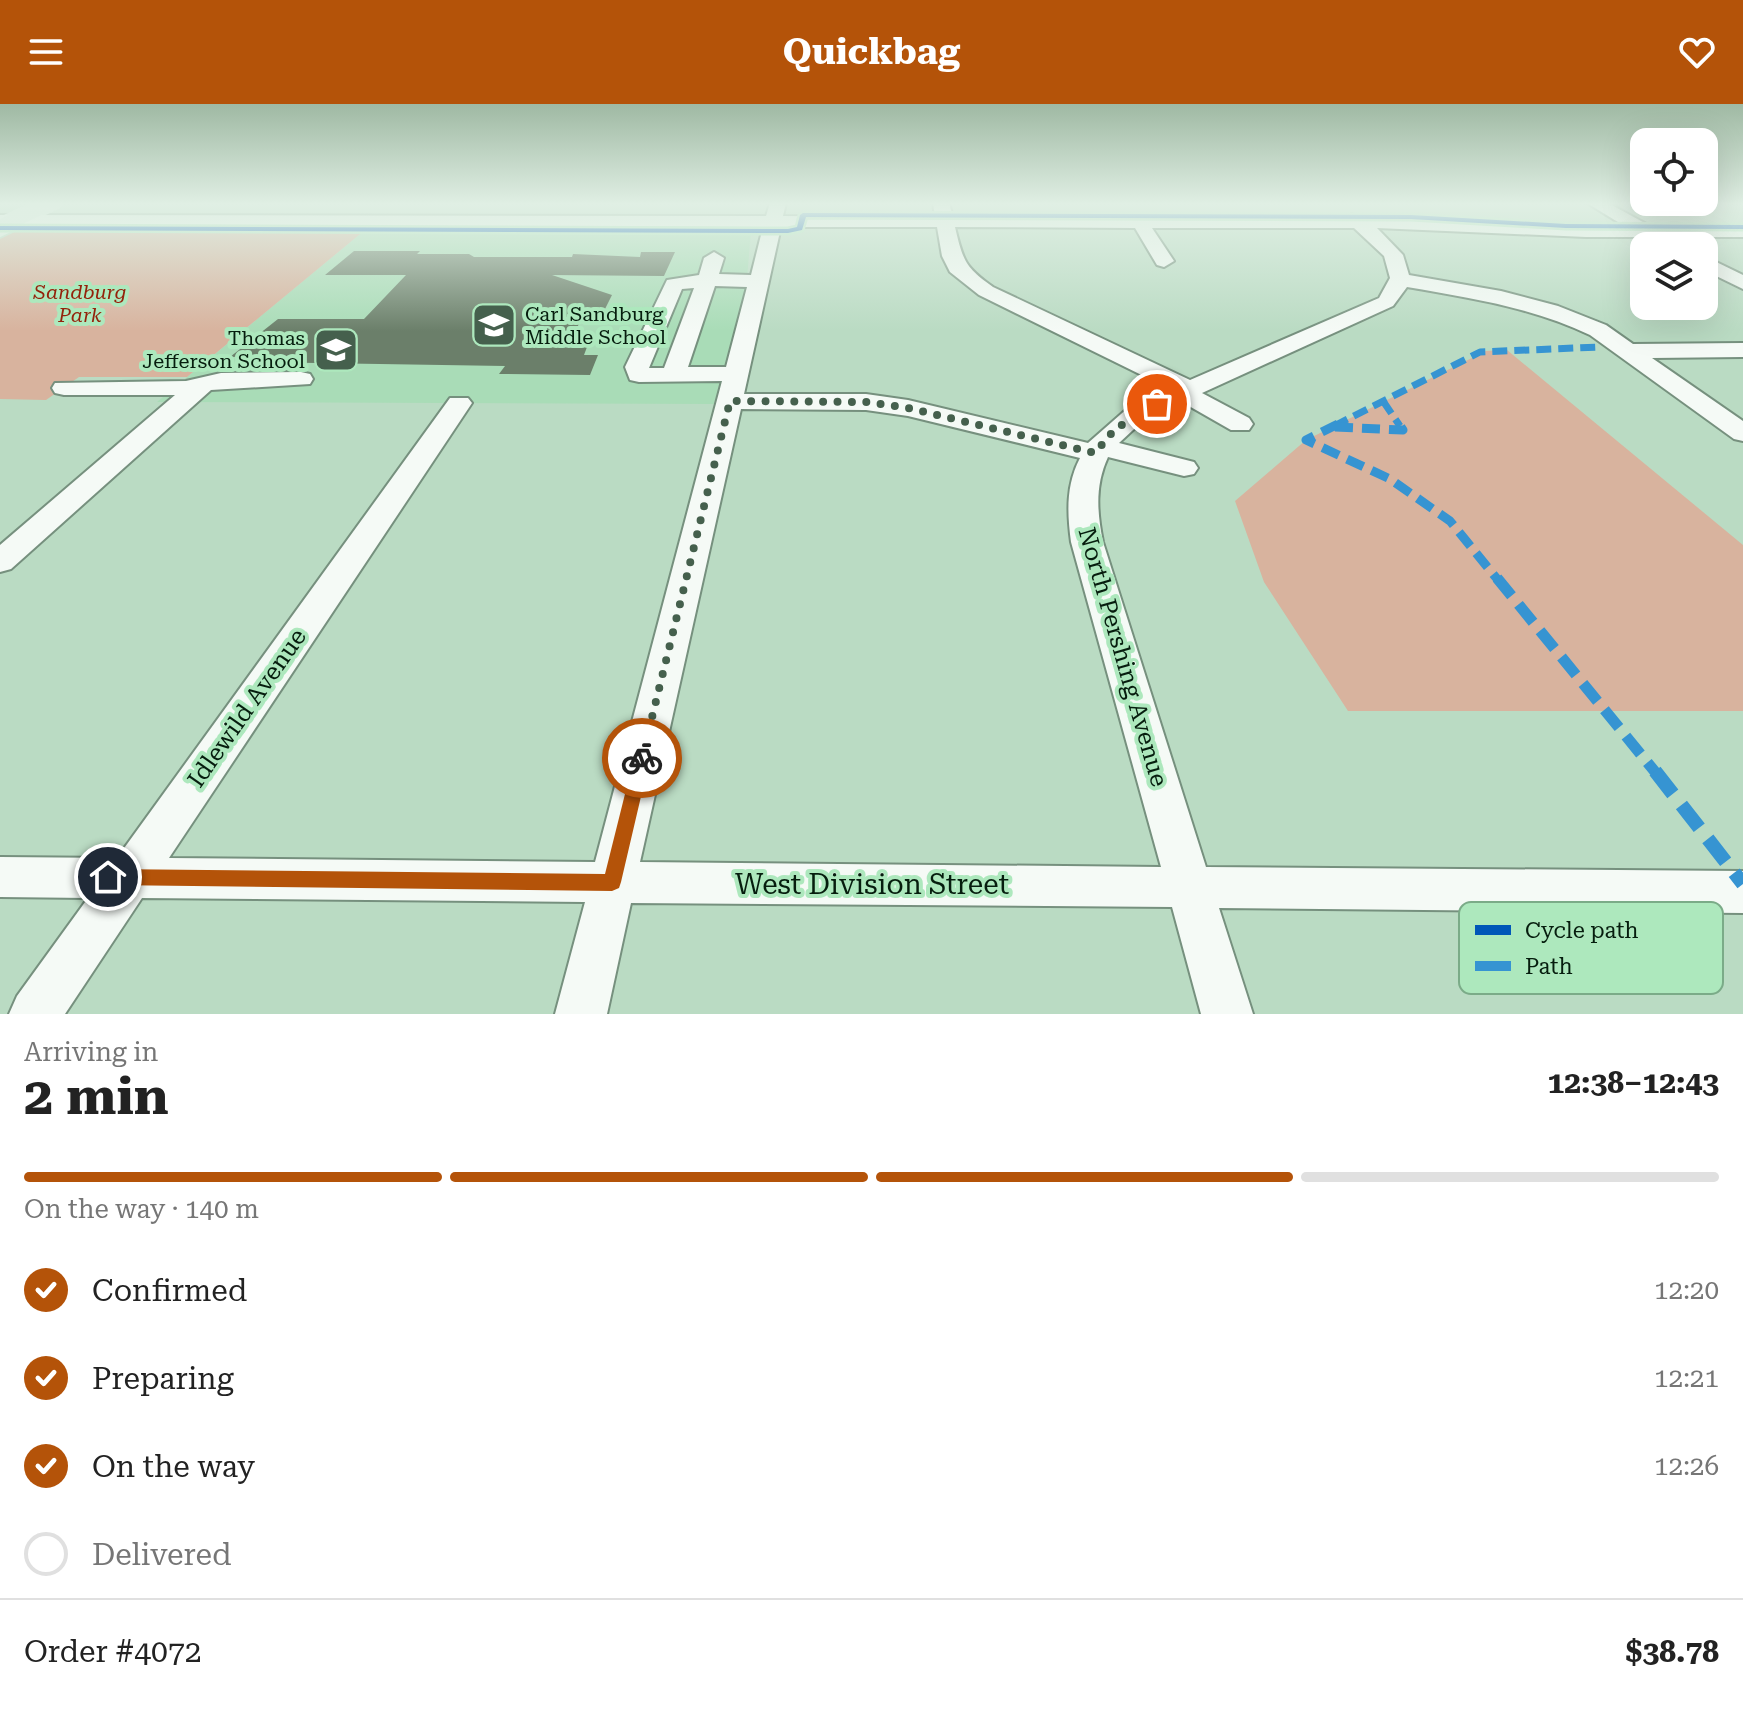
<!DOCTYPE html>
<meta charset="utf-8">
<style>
:root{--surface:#fff;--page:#f2f2f2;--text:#222;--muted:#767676;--line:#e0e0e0;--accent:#b45309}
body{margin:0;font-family:"Roboto Serif",serif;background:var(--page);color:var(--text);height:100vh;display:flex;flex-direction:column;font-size:30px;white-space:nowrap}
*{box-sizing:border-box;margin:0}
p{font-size:26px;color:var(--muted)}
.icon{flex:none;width:44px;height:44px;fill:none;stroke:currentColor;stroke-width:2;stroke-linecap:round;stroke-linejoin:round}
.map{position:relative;height:910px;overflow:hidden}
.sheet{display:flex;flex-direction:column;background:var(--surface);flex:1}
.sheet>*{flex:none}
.controls{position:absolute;left:1630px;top:24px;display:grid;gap:16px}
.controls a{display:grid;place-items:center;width:88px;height:88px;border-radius:16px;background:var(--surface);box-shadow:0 8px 32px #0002;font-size:40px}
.pin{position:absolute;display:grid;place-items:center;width:68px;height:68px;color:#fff;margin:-34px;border:4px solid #fff;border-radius:50%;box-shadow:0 2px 8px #0007}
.courier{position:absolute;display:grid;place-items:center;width:80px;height:80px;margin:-40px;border:6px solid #b45309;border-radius:50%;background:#fff;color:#222;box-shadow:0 2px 10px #0007}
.headline em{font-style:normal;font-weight:700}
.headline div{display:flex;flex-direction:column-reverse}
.headline{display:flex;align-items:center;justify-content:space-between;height:136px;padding:0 24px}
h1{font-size:52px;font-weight:700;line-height:60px}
.bar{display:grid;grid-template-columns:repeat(4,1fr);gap:12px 8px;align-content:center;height:96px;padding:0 24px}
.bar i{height:10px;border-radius:6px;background:var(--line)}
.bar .selected{background:var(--accent)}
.bar p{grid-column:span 4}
.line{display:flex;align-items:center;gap:20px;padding:0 24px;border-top:2px solid var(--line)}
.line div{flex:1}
ol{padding:0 24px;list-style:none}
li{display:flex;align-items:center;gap:24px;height:88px}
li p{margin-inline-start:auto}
li .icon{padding:8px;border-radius:50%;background:var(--accent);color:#fff;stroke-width:4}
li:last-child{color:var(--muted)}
li i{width:44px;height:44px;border:4px solid var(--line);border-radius:50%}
header{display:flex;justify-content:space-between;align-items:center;height:104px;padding:0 24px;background:var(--accent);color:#fff;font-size:36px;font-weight:700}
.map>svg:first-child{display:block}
.built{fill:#a9dcb7}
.green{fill:#d8b39e}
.building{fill:#6b7f6a}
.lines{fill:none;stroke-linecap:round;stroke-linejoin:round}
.minor-casing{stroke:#76907e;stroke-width:4}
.major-casing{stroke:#e0efe4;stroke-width:4}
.minor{fill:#f5faf6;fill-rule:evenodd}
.major{fill:#e3efe7;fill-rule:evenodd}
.quiet-far3{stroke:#3694d2;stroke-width:7;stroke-dasharray:15 7;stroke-linecap:butt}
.quiet-far2{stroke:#3694d2;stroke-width:9;stroke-dasharray:18 9;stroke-linecap:butt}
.quiet-far1{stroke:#3694d2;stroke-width:11;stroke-dasharray:23 11;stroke-linecap:butt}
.quiet{stroke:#3694d2;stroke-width:14;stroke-dasharray:29 14;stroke-linecap:butt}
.cycleway-casing{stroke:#ade8bd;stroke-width:5}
.cycleway{fill:#0057b8;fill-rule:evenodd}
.route{fill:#b45309}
.done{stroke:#45604d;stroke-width:8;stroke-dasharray:0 14.4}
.labels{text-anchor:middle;stroke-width:8;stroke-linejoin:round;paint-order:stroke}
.far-park-label{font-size:20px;font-style:italic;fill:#94220b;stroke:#ade8bd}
.far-poi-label{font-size:20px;fill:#061d0e;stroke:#ade8bd;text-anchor:start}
.street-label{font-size:24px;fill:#061d0e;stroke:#ade8bd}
.near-street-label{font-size:28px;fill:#061d0e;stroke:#ade8bd}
.key{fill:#ade8bd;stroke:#7bab88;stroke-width:2}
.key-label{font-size:22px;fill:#061d0e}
</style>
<header><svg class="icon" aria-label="menu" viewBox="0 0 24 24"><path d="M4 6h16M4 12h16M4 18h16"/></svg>Quickbag<svg class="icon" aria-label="heart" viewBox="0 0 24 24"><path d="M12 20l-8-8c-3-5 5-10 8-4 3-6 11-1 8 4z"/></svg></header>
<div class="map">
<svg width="1743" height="910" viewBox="0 0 1743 910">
<rect width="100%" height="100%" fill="#badbc3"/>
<path class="built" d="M365 126 751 127 746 186 714 300 157 298Z"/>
<path class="green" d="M21 125 365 126 187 273H79L46 296 0 295V135Z
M1507 246 1743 441V607H1348L1264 478 1235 397 1306 336 1486 247Z"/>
<path class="building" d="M354 147H420L417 150H469L474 153H572L573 150 640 153 641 148H675L664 172 552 171 612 191 603 209H584L568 243H587L584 251H598L590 271 499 270 505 262 251 258 255 252 230 253 278 215H364L406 171H325Z"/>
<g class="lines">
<g class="minor-casing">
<path id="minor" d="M770 99H786L783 112 935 113 933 99H949L953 113 1344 114 1352 110 1362 114 1626 123 1587 99H1608L1652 123H1743V133H1586L1377 124 1403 151 1409 171 1501 187 1558 202 1606 221 1633 240 1743 239V253L1652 254 1743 317V337L1734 335 1590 231C1531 203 1470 194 1407 183L1393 202 1202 289 1249 314 1253 320 1249 326H1231L1182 298 1147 313 1119 339 1194 358 1198 364 1194 370 1184 372 1108 353C1095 381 1097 408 1103 438L1206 763 1743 767V809L1219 804 1253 910H1201L1172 803 631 799 607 910H555L585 798 142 794 65 910H9L17 892 88 794 0 793V753L117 754 450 294H468L472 299 169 754 595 758 722 277 639 278 630 276 625 263 667 176 699 171 704 154 714 148 724 154 719 170 751 171 763 123 0 121V111L766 112ZM781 123H937L942 152 950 168 979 191 1170 285 1129 303 1088 339 908 296 866 290H744ZM955 123 1135 124 1157 161 1164 163 1174 157 1152 124H1354L1384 152 1390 174 1379 194 1190 276 993 183C965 163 963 157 955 123ZM715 182 747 183 726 263H688ZM694 184 664 264H649L682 185ZM741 305 866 306 908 312 1080 354C1066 381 1067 408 1071 438L1161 763 640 758Z
M1704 152 1743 171V185L1704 166Z
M301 268 310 270 313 275 310 280 211 286 11 465 0 468V441L175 291H64L55 289 52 284 55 279 186 277 221 269Z"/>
</g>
<g class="major-casing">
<path id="major" d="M34 99H61L58 103 0 131V115Z"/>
</g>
<use href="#minor" class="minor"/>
<use href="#major" class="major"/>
<path class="quiet-far3" d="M1383 297 1400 322
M1334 322 1480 248 1600 243"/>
<path class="quiet-far2" d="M1338 320 1306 336 1390 375 1450 417 1498 476
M1335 323 1403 326 1399 320"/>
<path class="quiet-far1" d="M1497 474 1656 669"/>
<path class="quiet" d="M1655 667 1743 780"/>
<g class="cycleway-casing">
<path id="cycleway" d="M803 109 1411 111 1566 120 1743 121V125L1566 124 1411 115 806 113 802 126 788 129 0 126V122L788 125 797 123 800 111Z"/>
</g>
<use href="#cycleway" class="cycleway"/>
</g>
<linearGradient id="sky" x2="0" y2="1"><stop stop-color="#9fb9a3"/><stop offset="0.44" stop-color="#e0efe4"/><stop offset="1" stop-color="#e0efe4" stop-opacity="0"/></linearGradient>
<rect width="1743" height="227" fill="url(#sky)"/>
<path class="route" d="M642 648 650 654 621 778 619 784 612 787 108 781 101 779 99 773 101 767 108 765 605 770 634 654Z"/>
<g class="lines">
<path class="done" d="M642 654 730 297 866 298 908 304 1095 349 1115 325 1157 300"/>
</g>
<defs>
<g id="school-square" transform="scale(2.3)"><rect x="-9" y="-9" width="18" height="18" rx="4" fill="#45604d" stroke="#ade8bd"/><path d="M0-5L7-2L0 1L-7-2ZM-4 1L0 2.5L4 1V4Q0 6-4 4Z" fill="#fff"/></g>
</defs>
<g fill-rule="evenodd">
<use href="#school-square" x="494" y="221"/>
<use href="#school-square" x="336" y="246"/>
</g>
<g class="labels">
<g class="far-park-label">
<text x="80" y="195">Sandburg<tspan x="80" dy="23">Park</tspan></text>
</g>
<g class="far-poi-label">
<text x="525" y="217">Carl Sandburg<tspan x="525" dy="23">Middle School</tspan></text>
<text x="305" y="241" text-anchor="end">Thomas<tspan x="305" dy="23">Jefferson School</tspan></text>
</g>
<g class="street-label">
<text transform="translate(1123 553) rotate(74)" y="8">North Pershing Avenue</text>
<text transform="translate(247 604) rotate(-55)" y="8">Idlewild Avenue</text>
</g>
<g class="near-street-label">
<text x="872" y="790">West Division Street</text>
</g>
</g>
<rect x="1459" y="798" width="264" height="92" rx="12" class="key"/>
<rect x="1475" y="821" width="36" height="10" fill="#0057b8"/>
<rect x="1475" y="857" width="36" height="10" fill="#3694d2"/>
<g class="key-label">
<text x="1525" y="834">Cycle path</text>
<text x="1525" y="870">Path</text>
</g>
</svg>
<div class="controls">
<a><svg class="icon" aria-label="locate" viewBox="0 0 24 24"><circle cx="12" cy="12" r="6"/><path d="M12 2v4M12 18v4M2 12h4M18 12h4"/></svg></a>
<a><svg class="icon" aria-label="layers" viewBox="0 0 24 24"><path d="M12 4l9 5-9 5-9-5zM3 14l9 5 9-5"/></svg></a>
</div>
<div class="pin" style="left:1157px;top:300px;background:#ea580c"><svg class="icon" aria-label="bag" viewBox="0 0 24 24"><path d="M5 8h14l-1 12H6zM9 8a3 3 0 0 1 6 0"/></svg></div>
<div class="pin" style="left:108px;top:773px;background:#1f2937"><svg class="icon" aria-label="home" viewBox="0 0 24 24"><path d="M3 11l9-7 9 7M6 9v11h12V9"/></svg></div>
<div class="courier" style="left:642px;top:654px"><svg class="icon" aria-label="bike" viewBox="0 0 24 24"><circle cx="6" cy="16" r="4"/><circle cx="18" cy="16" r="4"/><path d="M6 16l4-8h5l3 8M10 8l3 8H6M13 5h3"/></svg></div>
</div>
<section class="sheet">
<div class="headline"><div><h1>2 min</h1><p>Arriving in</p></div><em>12:38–12:43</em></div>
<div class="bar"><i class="selected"></i><i class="selected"></i><i class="selected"></i><i></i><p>On the way · 140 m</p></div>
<ol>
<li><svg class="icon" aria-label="check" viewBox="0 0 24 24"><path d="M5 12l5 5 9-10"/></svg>Confirmed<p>12:20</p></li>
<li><svg class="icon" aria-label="check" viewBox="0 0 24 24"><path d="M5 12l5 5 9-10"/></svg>Preparing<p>12:21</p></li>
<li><svg class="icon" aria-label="check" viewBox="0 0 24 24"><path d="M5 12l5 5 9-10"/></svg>On the way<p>12:26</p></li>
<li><i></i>Delivered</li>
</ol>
<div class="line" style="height:104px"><div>Order #4072</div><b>$38.78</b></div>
</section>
